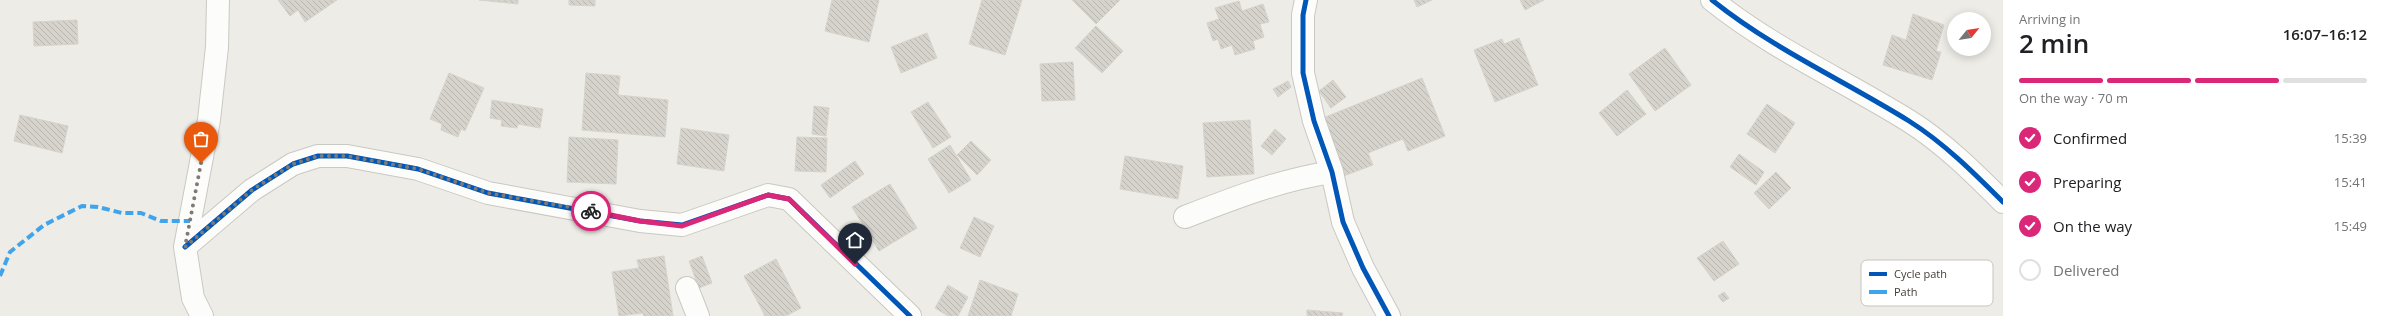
<!DOCTYPE html>
<meta charset="utf-8">
<style>
:root{--surface:#fff;--page:#f6f6f6;--text:#202124;--muted:#757577;--line:#e0e0e0;--accent:#db2777}
body{margin:0;font-family:"Open Sans",sans-serif;background:var(--page);color:var(--text);height:100vh;display:flex;flex-direction:column;font-size:15px;white-space:nowrap}
*{box-sizing:border-box;margin:0}
p{font-size:13px;color:var(--muted)}
.icon{flex:none;width:22px;height:22px;fill:none;stroke:currentColor;stroke-width:2;stroke-linecap:round;stroke-linejoin:round}
.map{position:relative;flex:1;overflow:hidden}
.sheet{display:flex;flex-direction:column;background:var(--surface);width:380px}
.sheet>*{flex:none}
.needle{width:26px;rotate:60deg}
.buttons{position:absolute;left:1947px;top:12px;display:grid;gap:8px}
.buttons a{display:grid;place-items:center;width:44px;height:44px;border-radius:50%;background:var(--surface);box-shadow:0 2px 10px #0003;font-size:20px}
.pin{position:absolute;display:grid;place-items:center;width:34px;height:34px;color:#fff;margin:-41px -17px;border-radius:50% 50% 50% 0;rotate:-45deg;box-shadow:0 0 4px #0007}
.pin .icon{rotate:45deg}
.courier{position:absolute;display:grid;place-items:center;width:40px;height:40px;margin:-20px;border:3px solid #db2777;border-radius:50%;background:#fff;color:#222;box-shadow:0 1px 5px #0007}
.overview em{font-style:normal;font-weight:600}
.overview div{display:flex;flex-direction:column-reverse}
.overview{display:flex;align-items:center;justify-content:space-between;height:68px;padding:0 16px}
h1{font-size:26px;font-weight:600;line-height:30px}
.bar{display:grid;grid-template-columns:repeat(4,1fr);gap:6px 4px;align-content:center;height:48px;padding:0 16px}
.bar i{height:5px;border-radius:3px;background:var(--line)}
.bar .selected{background:var(--accent)}
.bar p{grid-column:span 4}
ol{padding:0 16px;list-style:none}
li{display:flex;align-items:center;gap:12px;height:44px}
li p{margin-inline-start:auto}
li .icon{padding:4px;border-radius:50%;background:var(--accent);color:#fff;stroke-width:4}
li:last-child{color:var(--muted)}
li i{width:22px;height:22px;border:2px solid var(--line);border-radius:50%}
main{display:flex;flex:1;min-height:0}
.map>svg:first-child{display:block}
.building{fill:url(#building-back-hatch);stroke:#d6d3cc}
.lines{fill:none;stroke-linecap:round;stroke-linejoin:round}
.minor-casing{stroke:#cac8c2;stroke-width:24}
.minor{stroke:#fcfcfb;stroke-width:22}
.quiet{stroke:#3fa4eb;stroke-width:4;stroke-dasharray:8 4;stroke-linecap:butt}
.cycleway-casing{stroke:#fff;stroke-width:8}
.cycleway{stroke:#0057b8;stroke-width:5}
.done{stroke:#7f7a72;stroke-width:4;stroke-dasharray:0 7.2}
.route{stroke:#db2777;stroke-width:5}
.key{fill:#fff;stroke:#c7c5c2;stroke-width:1}
.key-label{font-size:11px;fill:#433d33}
</style>
<main>
<div class="map">
<svg width="2003" height="316" viewBox="0 0 2003 316">
<defs>
<pattern id="building-back-hatch" width="6" height="6" patternUnits="userSpaceOnUse"><rect width="6" height="6" fill="#d6d3cd"/><path d="M-1 5l2 2M0 0l6 6M5-1l2 2" fill="none" stroke="#b9b6b0"/></pattern>
</defs>
<rect width="100%" height="100%" fill="#eeece6"/>
<path class="building" d="M278 0H337L305 22 298 10 290 16Z
M479 0H518V4Z
M569 0H595V6L569 5Z
M832 0H879L869 42 825 31Z
M982 0H1022L1005 55 969 44Z
M1072 0H1120L1096 24Z
M1414 0H1432L1417 7Z
M1520 0H1544L1525 10Z
M1239 1 1242 11 1263 4 1269 22 1260 24 1264 37 1253 41 1255 49 1235 55 1232 45 1221 49 1218 39 1213 41 1207 23 1219 19 1215 8Z
M1913 14 1944 25 1936 51 1941 52 1932 80 1883 65 1892 35 1906 40Z
M77 20 78 44 34 46 33 22Z
M1096 26 1123 51 1102 73 1075 48Z
M927 33 937 58 901 73 891 47Z
M1519 38 1538 85 1495 102 1474 50 1502 39 1504 44Z
M1665 48 1691 85 1655 111 1629 74Z
M1073 62 1075 100 1042 101 1040 64Z
M449 73 484 88 465 131 461 129 458 137 441 130 442 124 430 119Z
M586 73 620 76 618 95 668 100 665 137 582 130Z
M1422 78 1445 136 1408 151 1403 139 1368 153 1373 165 1341 177 1318 120Z
M1333 80 1346 97 1331 108 1319 91Z
M1288 81 1291 87 1278 97 1273 89Z
M1627 90 1646 114 1617 136 1599 113Z
M492 100 543 109 540 128 518 124 517 128 501 126 502 120 490 118Z
M928 102 951 137 933 148 911 112Z
M1767 104 1795 123 1775 153 1747 134Z
M814 106 829 108 826 136 812 134Z
M20 115 68 126 62 153 14 141Z
M1250 120 1254 174 1207 177 1203 123Z
M681 128 729 135 724 171 677 164Z
M1275 129 1286 139 1272 155 1261 146Z
M569 137 618 140 616 184 567 182Z
M797 137 827 138 826 172 795 171Z
M971 141 991 160 977 175 957 155Z
M950 145 971 180 949 193 928 159Z
M1739 154 1764 172 1756 185 1730 167Z
M1125 156 1183 166 1178 199 1120 189Z
M855 161 864 174 830 198 821 185Z
M1776 172 1791 188 1769 209 1754 193Z
M890 184 917 228 879 251 852 207Z
M974 217 994 226 980 257 960 248Z
M1723 241 1739 264 1714 281 1697 258Z
M664 256 673 316H644L643 313 619 316 612 272 639 268 637 260Z
M702 256 712 283 699 288 689 261Z
M776 259 801 308 786 316H765L744 276Z
M980 280 1018 294 1011 316H968Z
M948 285 968 297 958 316H948L935 308Z
M1724 292 1729 298 1723 302 1718 296Z
M1307 310 1343 313 1342 316H1307Z"/>
<g class="lines">
<g class="minor-casing">
<path id="minor" d="M1306 0 1303 15V73L1314 121 1332 172 1343 222 1363 268 1389 316
M1712 0C1773 49 1843 80 1909 121 1944 143 1974 173 2003 202
M1185 217C1234 198 1280 180 1332 172
M185 247 252 190 293 164 318 156H347L418 169 488 193 640 221 682 225 768 195 789 199 910 316
M687 288 698 316
M202 316 193 298 185 247 209 120 217 47 218 0"/>
</g>
<use href="#minor" class="minor"/>
<path class="quiet" d="M0 276 10 252 44 225 82 206 98 207 122 213H141L161 221H190"/>
<g class="cycleway-casing">
<path id="cycleway" d="M1306 0 1303 15V73L1314 121 1332 172 1343 222 1363 268 1389 316
M1712 0C1773 49 1843 80 1909 121 1944 143 1974 173 2003 202
M185 247 252 190 293 164 318 156H347L418 169 488 193 640 221 682 225 768 195 789 199 910 316"/>
</g>
<use href="#cycleway" class="cycleway"/>
</g>
<g class="lines">
<path class="done" d="M201 163 185 247 252 190 293 164 318 156H347L418 169 488 193 591 211"/>
<path class="route" d="M591 211 640 221 682 226 768 195 789 199 855 264"/>
</g>
<rect x="1861" y="260" width="132" height="46" rx="6" class="key"/>
<rect x="1869" y="272" width="18" height="4" fill="#0057b8"/>
<rect x="1869" y="290" width="18" height="4" fill="#3fa4eb"/>
<g class="key-label">
<text x="1894" y="278">Cycle path</text>
<text x="1894" y="296">Path</text>
</g>
</svg>
<div class="buttons">
<a><svg class="needle" viewBox="-14 -14 28 28"><path d="M0-13l5 13h-10z" fill="#e53935"/><path d="M0 13l5-13h-10z" fill="#757577"/></svg></a>
</div>
<div class="pin" style="left:201px;top:163px;background:#ea580c"><svg class="icon" aria-label="bag" viewBox="0 0 24 24"><path d="M5 8h14l-1 12H6zM9 8a3 3 0 0 1 6 0"/></svg></div>
<div class="pin" style="left:855px;top:264px;background:#1f2937"><svg class="icon" aria-label="home" viewBox="0 0 24 24"><path d="M3 11l9-7 9 7M6 9v11h12V9"/></svg></div>
<div class="courier" style="left:591px;top:211px"><svg class="icon" aria-label="bike" viewBox="0 0 24 24"><circle cx="6" cy="16" r="4"/><circle cx="18" cy="16" r="4"/><path d="M6 16l4-8h5l3 8M10 8l3 8H6M13 5h3"/></svg></div>
</div>
<section class="sheet">
<div class="overview"><div><h1>2 min</h1><p>Arriving in</p></div><em>16:07–16:12</em></div>
<div class="bar"><i class="selected"></i><i class="selected"></i><i class="selected"></i><i></i><p>On the way · 70 m</p></div>
<ol>
<li><svg class="icon" aria-label="check" viewBox="0 0 24 24"><path d="M5 12l5 5 9-10"/></svg>Confirmed<p>15:39</p></li>
<li><svg class="icon" aria-label="check" viewBox="0 0 24 24"><path d="M5 12l5 5 9-10"/></svg>Preparing<p>15:41</p></li>
<li><svg class="icon" aria-label="check" viewBox="0 0 24 24"><path d="M5 12l5 5 9-10"/></svg>On the way<p>15:49</p></li>
<li><i></i>Delivered</li>
</ol>
</section>
</main>
